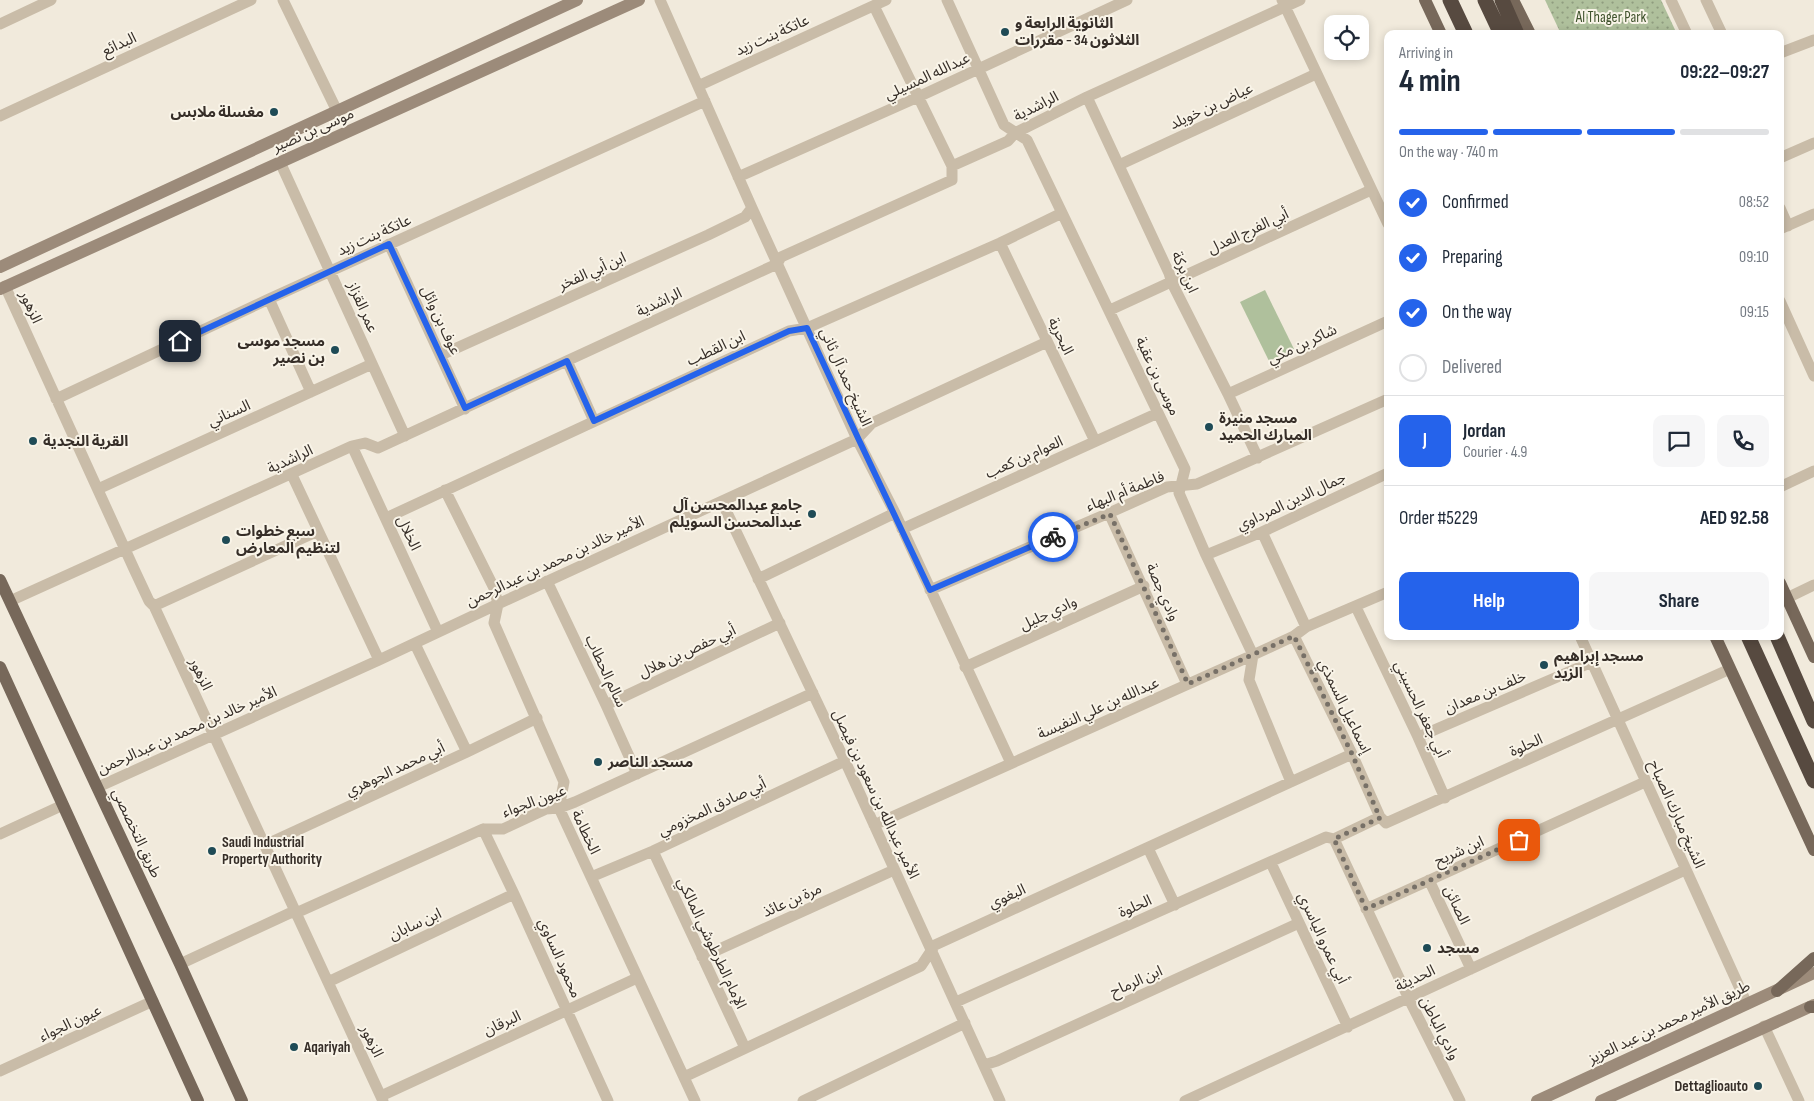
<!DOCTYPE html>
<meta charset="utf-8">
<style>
:root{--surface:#fff;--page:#f6f6f7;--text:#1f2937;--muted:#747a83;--line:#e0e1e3;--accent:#2563eb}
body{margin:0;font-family:"Sofia Sans Condensed","Noto Sans Arabic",sans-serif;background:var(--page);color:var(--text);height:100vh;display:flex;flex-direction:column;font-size:19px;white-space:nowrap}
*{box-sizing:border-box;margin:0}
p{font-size:16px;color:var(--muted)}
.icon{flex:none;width:28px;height:28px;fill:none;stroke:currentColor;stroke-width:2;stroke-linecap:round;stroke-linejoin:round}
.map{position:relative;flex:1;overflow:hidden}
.side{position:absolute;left:1384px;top:30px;width:400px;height:610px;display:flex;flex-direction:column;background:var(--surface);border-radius:10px;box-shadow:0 2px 8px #0003}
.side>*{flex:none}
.fabs{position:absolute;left:1324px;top:15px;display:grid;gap:10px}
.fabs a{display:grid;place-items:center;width:45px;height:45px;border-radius:10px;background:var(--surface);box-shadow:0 2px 8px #0003;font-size:25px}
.pin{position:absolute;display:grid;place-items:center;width:42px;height:42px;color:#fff;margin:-21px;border-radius:10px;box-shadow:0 2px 8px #0006}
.courier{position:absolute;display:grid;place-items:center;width:50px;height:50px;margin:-25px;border:4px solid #2563eb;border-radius:50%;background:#fff;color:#222;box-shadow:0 1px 6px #0007}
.head em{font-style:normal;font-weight:700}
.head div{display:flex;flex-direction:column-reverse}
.head{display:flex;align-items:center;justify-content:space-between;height:85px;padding:0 15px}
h1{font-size:32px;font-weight:700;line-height:38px}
.bar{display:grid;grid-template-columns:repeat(4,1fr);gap:8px 5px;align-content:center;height:60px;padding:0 15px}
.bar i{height:6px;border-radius:4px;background:var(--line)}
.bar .current{background:var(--accent)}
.bar p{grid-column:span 4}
.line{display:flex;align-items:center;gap:12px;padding:0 15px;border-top:1px solid var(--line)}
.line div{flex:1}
.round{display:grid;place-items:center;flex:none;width:52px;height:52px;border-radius:10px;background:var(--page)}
ol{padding:0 15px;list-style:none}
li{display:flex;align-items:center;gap:15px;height:55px}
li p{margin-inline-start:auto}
li .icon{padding:5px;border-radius:50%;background:var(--accent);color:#fff;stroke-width:4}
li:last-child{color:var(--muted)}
li i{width:28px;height:28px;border:2px solid var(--line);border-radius:50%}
.primary-button{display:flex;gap:10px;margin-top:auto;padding:10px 15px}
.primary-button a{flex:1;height:58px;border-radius:10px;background:var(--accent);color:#fff;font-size:20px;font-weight:700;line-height:58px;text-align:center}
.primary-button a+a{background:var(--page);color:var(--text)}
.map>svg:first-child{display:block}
.park{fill:url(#park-dots)}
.pitch{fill:#afc09c}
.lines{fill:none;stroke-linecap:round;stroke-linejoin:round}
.street{stroke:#c9bca8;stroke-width:11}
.secondary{stroke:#9c8b7a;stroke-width:12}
.primary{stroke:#77685a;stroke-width:12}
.highway{stroke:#574a40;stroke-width:15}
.done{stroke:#777067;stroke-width:5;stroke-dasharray:0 9}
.route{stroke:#2563eb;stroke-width:6}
.poi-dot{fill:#1f4b56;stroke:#f9f4e8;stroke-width:2}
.labels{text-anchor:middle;stroke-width:4;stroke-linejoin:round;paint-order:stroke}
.park-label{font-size:15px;fill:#40532d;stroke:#f9f4e8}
.poi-label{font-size:15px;font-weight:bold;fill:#362e28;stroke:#f9f4e8;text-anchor:start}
.street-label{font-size:15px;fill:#362e28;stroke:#f9f4e8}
</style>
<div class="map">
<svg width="1814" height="1101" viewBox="0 0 1814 1101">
<defs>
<pattern id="park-dots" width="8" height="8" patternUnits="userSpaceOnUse" patternTransform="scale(1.25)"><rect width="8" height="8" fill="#afc09c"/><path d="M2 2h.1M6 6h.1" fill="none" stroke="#8f9c7f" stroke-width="1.8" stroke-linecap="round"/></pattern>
</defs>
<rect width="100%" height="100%" fill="#f1eadc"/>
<path class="park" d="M1545 0H1661L1677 34H1561Z"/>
<path class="pitch" d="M1265 290 1294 349 1269 361 1240 302Z"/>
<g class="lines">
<path class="street" d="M283 0 337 111
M660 0 752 208 857 439 895 513 1011 763
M947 0 1004 125 1027 140 1185 469 1179 493 1206 555 1253 655 1249 680 1291 782
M1282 0 1388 224
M1671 0 1687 34
M1706 0 1722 34
M874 6 952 166
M0 24 51 0
M1780 53 1814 40
M698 86 886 0
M1087 97 1169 273 1172 283 1228 394 1258 458
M0 116 251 0
M1780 158 1814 143
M280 162 405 436
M1119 165 1316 74
M738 177 918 97 1127 0
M1780 208 1788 226
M1780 229 1814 214
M1000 243 1095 441
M389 244 465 409
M5 286 134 569 149 601 154 606 383 1101
M269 299 311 392
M1780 301 1814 376
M1110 310 1371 190
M441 355 708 235 745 217 752 208
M567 361 594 421
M1228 394 1388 321
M56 399 269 299 705 101
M352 446 438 632
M292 475 379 660
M1780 487 1814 471
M98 489 372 364
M445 490 494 588 498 604 494 623 564 782 559 808 695 1101
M722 502 845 761 1000 1101
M1109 513 1187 684
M386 518 789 331 807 328 1000 243 1062 213
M902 529 1158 413
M1262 532 1306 627
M1206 555 1262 532 1388 473
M758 579 895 513
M547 581 606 705 637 774
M930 590 1109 513 1167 487 1197 484 1388 399
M1787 598 1814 585
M10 601 352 446 365 443 378 448 777 264 781 257 952 180V166L1008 141 1015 133 1087 97 1300 0
M154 606 318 531
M1356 607 1418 737 1445 798
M1294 636 1352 754 1380 817
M1580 636 1747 1004
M415 644 467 752
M965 667 1144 586
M606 705 780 623
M1418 737 1592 662
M98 787 379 660 498 604 857 439 872 423 1047 342
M874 825 1253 655 1294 636 1306 627 1388 592
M483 829 514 894 608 1101
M0 834 63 805
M1334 839 1380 817 1386 823 1730 669
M265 845 467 752 537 718
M1148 848 1175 905
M653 851 745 1048
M1271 863 1348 1027
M591 877 653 851 845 761
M1429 880 1471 969
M1366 909 1645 782
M702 957 894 870
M180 964 290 913H296L483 829H503L546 809 559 808 575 802 813 693
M328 982 514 894
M956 1002 1326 837 1334 839 1408 997 1460 1101
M1764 1026 1799 1101
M984 1065 997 1061 1299 923
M0 1071 153 1001
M684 1077 921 966 935 945 1352 754
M381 1096 637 978
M803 1101 965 1023
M1185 1101 1685 870"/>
<path class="secondary" d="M0 267 577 0
M0 289 639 0
M1537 1101 1814 973
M1601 1101 1814 1005"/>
<path class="primary" d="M1425 0 1441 34
M1513 0 1530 34
M0 580 180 964 242 1101
M1780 583 1814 657
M1715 636 1814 850
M0 667 198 1101
M1777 991 1814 958
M1810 1007H1814"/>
<path class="highway" d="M1450 0 1466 34
M1485 0 1501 34
M1502 0 1517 34
M1748 636 1814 781
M1777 636 1814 721"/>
</g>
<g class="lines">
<path class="done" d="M1053 537 1110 514 1188 684 1294 636 1352 754 1380 818 1334 839 1366 909 1519 840"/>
<path class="route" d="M180 341 389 244 465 408 567 361 594 421 789 331 807 328 858 438 930 590 1053 537"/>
</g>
<g class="poi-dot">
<circle cx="1005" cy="32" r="5"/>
<circle cx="274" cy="112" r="5"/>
<circle cx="335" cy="350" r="5"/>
<circle cx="1209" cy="427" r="5"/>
<circle cx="33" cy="441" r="5"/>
<circle cx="812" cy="514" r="5"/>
<circle cx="226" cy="540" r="5"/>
<circle cx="1544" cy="665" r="5"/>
<circle cx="598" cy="762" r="5"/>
<circle cx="212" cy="851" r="5"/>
<circle cx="1427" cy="948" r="5"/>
<circle cx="294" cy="1047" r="5"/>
<circle cx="1758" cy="1086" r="5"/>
</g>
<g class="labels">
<g class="park-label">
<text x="1611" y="22">Al Thager Park</text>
</g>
<g class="poi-label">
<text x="1015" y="28">الثانوية الرابعة و<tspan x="1015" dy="17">الثلاثون 34 - مقررات</tspan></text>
<text x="264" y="117" text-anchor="end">مغسلة ملابس</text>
<text x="325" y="346" text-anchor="end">مسجد موسى<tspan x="325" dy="17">بن نصير</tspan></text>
<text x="1219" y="423">مسجد منيرة<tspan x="1219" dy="17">المبارك الحميد</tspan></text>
<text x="43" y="446">القرية النجدية</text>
<text x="802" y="510" text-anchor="end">جامع عبدالمحسن آل<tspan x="802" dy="17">عبدالمحسن السويلم</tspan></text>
<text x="236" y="536">سبع خطوات<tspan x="236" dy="17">لتنظيم المعارض</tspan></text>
<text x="1554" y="661">مسجد إبراهيم<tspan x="1554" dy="17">الزيد</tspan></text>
<text x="608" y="767">مسجد الناصر</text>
<text x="222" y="847">Saudi Industrial<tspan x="222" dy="17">Property Authority</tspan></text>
<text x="1437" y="953">مسجد</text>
<text x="304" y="1052">Aqariyah</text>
<text x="1748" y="1091" text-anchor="end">Dettaglioauto</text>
</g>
<g class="street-label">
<text transform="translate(772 35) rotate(-24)" y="5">عاتكة بنت زيد</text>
<text transform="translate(119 44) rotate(-25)" y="5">البدائع</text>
<text transform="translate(927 76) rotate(-25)" y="5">عبدالله المسيلي</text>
<text transform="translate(1036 106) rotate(-27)" y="5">الراشدية</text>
<text transform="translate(1211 106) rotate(-25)" y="5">عياض بن خويلد</text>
<text transform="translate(313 130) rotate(-24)" y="5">موسى بن نصير</text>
<text transform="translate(1248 231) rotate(-25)" y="5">أبي الفرج العدل</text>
<text transform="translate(374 235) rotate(-24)" y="5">عاتكة بنت زيد</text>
<text transform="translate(592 271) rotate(-24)" y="5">ابن أبي الفخر</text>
<text transform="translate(1185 272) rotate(66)" y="5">ابن بركة</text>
<text transform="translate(659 302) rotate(-25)" y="5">الراشدية</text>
<text transform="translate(31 307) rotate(66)" y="5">الزهور</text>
<text transform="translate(363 307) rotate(66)" y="5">عمر القزاز</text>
<text transform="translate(441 320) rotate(65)" y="5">عوف بن وائل</text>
<text transform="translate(1061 336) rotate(64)" y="5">البحرية</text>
<text transform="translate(1302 344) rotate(-25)" y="5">شاكر بن مكي</text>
<text transform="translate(716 348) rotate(-25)" y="5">ابن القطب</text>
<text transform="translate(1158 376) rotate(65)" y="5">موسى بن عقبة</text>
<text transform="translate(846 377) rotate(66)" y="5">الشيخ حمد آل ثاني</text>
<text transform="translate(229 413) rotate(-24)" y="5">السناني</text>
<text transform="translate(1024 457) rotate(-24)" y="5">العوام بن كعب</text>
<text transform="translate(290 459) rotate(-25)" y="5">الراشدية</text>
<text transform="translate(1125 491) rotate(-22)" y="5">فاطمة أم البهاء</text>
<text transform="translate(1291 501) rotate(-25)" y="5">جمال الدين المرداوي</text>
<text transform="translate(409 533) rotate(65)" y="5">الخلال</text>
<text transform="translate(555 561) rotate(-25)" y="5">الأمير خالد بن محمد بن عبدالرحمن</text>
<text transform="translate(1163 592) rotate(66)" y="5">وادي جصة</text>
<text transform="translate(1048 613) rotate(-25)" y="5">وادي جليل</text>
<text transform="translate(687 651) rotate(-25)" y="5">أبي حفص بن هلال</text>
<text transform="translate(606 671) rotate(65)" y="5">سالم الحطاب</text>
<text transform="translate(201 674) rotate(65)" y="5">الزهور</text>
<text transform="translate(1485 692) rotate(-23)" y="5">خلف بن معدان</text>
<text transform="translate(1345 706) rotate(64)" y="5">إسماعيل السمذي</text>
<text transform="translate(1098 708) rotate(-24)" y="5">عبدالله بن علي النفيسة</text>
<text transform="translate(1421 709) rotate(65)" y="5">أبي جعفر الحسيني</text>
<text transform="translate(187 730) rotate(-24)" y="5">الأمير خالد بن محمد بن عبدالرحمن</text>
<text transform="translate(1526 745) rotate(-24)" y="5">الحلوة</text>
<text transform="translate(395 769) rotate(-25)" y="5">أبي محمد الجوهري</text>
<text transform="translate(876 794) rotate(65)" y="5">الأمير عبدالله بن سعود بن فيصل</text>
<text transform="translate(534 801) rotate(-20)" y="5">عيون الجواء</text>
<text transform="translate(712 807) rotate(-25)" y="5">أبي صادق المخزومي</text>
<text transform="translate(1677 814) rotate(66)" y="5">الشيخ مبارك الصباح</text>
<text transform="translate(586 832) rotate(65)" y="5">الخطامة</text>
<text transform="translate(137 833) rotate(65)" y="5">طريق التخصصي</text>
<text transform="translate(1459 851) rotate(-24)" y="5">ابن شريح</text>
<text transform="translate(1007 896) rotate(-24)" y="5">البغوي</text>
<text transform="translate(792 900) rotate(-24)" y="5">مرة بن عائذ</text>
<text transform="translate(1457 905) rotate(65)" y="5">الصائن</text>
<text transform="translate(1135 906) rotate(-24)" y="5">الحلوة</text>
<text transform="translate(415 924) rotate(-25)" y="5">ابن سابان</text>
<text transform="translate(1323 938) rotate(65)" y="5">أبي عمرو الياسري</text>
<text transform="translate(712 943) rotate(65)" y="5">الإمام الطرطوشي المالكي</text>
<text transform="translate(560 958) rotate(66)" y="5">محمود الساوي</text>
<text transform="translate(1415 978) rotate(-25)" y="5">الحديثة</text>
<text transform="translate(1136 981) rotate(-24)" y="5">ابن الرماح</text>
<text transform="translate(1669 1022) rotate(-25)" y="5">طريق الأمير محمد بن عبد العزيز</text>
<text transform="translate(70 1023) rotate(-25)" y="5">عيون الجواء</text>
<text transform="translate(502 1023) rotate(-25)" y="5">البرقان</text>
<text transform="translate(1440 1028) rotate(63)" y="5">وادي الباطن</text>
<text transform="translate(372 1041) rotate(65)" y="5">الزهور</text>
</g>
</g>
</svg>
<div class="fabs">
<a><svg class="icon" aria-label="locate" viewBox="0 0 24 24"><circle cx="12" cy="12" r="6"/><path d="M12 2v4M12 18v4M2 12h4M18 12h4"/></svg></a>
</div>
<div class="pin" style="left:1519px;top:840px;background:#ea580c"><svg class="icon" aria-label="bag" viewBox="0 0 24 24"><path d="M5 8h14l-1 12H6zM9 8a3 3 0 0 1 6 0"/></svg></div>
<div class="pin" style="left:180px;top:341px;background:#1f2937"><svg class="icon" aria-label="home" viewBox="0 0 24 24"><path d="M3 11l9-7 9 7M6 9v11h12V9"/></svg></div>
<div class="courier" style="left:1053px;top:537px"><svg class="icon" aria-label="bike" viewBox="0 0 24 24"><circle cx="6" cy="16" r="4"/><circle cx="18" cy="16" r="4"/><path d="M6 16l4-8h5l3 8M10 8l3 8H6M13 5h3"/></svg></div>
<section class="side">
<div class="head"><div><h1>4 min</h1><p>Arriving in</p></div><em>09:22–09:27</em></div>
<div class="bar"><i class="current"></i><i class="current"></i><i class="current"></i><i></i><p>On the way · 740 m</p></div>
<ol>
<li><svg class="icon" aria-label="check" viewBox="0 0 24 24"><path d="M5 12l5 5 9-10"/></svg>Confirmed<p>08:52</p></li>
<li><svg class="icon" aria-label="check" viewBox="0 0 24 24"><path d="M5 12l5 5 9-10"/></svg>Preparing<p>09:10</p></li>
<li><svg class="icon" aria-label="check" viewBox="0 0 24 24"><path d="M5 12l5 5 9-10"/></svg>On the way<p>09:15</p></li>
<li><i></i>Delivered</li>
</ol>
<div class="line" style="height:90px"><b class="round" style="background:var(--accent);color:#fff">J</b><div><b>Jordan</b><p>Courier · 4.9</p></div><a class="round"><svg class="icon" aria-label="chat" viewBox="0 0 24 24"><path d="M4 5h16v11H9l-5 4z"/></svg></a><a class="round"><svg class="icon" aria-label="phone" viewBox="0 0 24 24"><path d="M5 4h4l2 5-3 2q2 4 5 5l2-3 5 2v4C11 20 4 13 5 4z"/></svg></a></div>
<div class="line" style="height:65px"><div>Order #5229</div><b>AED 92.58</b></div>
<div class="primary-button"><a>Help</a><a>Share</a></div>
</section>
</div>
